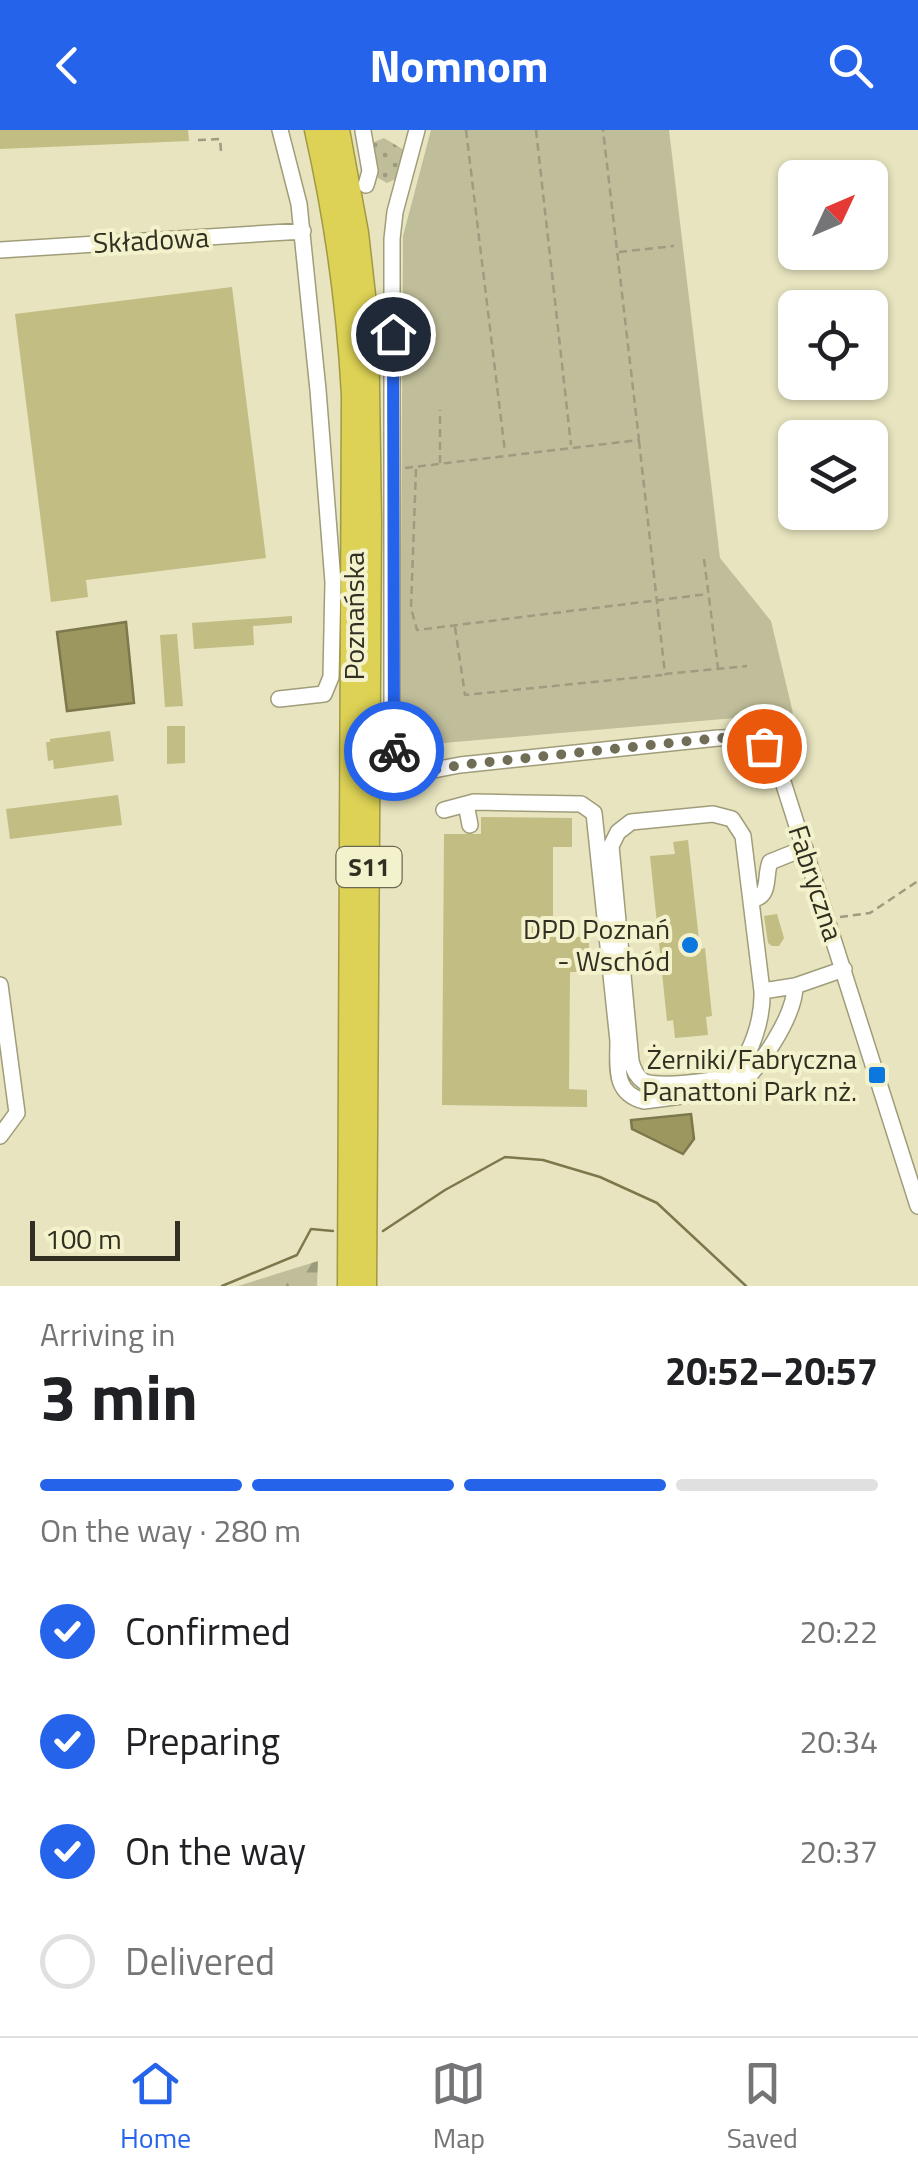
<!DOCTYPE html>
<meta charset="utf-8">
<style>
:root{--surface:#fff;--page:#f2f2f2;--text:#202124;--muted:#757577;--line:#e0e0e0;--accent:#2563eb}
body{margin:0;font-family:"Titillium Web",sans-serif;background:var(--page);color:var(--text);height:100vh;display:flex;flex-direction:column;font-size:38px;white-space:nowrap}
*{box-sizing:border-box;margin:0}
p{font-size:32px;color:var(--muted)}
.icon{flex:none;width:55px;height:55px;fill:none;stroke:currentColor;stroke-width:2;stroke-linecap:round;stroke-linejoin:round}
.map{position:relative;height:1156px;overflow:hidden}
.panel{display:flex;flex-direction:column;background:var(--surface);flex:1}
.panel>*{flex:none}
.needle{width:65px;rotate:46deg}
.controls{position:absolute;left:778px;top:30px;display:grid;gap:20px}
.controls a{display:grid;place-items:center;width:110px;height:110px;border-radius:15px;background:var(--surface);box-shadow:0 2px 8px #0004;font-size:50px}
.scale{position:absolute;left:30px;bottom:25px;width:150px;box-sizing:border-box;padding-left:10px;border:5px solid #312f21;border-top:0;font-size:28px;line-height:35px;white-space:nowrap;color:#312f21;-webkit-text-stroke:8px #f4f2cc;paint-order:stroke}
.pin{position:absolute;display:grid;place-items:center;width:85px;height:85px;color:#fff;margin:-42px;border:5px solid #fff;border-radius:50%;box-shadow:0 2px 10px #0007}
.courier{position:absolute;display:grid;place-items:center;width:100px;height:100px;margin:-50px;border:8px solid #2563eb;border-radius:50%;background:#fff;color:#222;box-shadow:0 2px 12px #0007}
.head em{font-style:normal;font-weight:700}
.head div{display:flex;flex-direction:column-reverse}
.head{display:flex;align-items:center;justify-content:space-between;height:170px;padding:0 40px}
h1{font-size:65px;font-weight:700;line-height:75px}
.bar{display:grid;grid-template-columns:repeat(4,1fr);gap:15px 10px;align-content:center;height:120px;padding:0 40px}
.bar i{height:12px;border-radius:8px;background:var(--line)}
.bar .current{background:var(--accent)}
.bar p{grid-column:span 4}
ol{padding:0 40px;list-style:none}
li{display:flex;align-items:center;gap:30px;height:110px}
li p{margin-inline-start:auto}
li .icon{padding:10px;border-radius:50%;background:var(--accent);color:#fff;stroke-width:4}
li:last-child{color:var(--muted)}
li i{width:55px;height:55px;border:5px solid var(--line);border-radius:50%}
header{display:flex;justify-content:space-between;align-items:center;height:130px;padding:0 40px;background:var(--accent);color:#fff;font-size:45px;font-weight:700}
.menu{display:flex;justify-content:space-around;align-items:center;height:140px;border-top:2px solid var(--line);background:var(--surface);font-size:28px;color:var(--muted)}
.menu a{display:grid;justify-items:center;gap:5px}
.menu .current{color:var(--accent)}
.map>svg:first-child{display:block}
.grass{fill:url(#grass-dots)}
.forest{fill:url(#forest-firs)}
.green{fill:#c0be9a}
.water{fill:#9c975f;stroke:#7c784c;stroke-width:2.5}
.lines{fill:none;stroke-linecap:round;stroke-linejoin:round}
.stream{stroke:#7c784c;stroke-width:2.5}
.building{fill:#c1bd83}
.minor-casing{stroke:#a09d7a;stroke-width:18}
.highway-casing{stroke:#a19943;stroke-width:25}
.path{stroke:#9e9b80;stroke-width:2.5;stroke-dasharray:8 5;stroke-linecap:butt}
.minor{stroke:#fff;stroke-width:15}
.highway{stroke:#ddd255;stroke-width:22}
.done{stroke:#716e58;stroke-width:10;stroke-dasharray:0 18}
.route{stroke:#2563eb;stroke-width:12}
.poi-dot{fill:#0b77df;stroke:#f4f2cc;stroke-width:4}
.labels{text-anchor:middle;stroke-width:8;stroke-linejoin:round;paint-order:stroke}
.shield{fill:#f4f2cc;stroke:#6c6a54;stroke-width:2.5}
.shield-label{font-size:25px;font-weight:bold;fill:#312f21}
.street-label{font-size:28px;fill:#312f21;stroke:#f4f2cc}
.poi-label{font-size:28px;fill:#312f21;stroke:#f4f2cc;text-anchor:end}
</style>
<header><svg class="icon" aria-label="back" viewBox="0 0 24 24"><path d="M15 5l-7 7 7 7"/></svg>Nomnom<svg class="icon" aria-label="search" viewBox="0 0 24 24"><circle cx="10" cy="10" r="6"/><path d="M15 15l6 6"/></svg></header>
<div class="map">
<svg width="918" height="1156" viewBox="0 0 918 1156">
<defs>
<pattern id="grass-dots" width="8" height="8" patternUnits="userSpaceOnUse" patternTransform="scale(2.5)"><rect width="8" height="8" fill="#c0be9a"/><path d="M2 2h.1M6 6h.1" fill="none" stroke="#9d9b7d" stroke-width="1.8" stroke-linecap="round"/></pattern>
<pattern id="forest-firs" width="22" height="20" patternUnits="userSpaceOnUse" patternTransform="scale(2.5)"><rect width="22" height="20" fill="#c0be9a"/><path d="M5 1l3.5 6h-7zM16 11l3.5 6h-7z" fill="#9d9b7d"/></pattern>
</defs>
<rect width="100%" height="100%" fill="#e7e4bf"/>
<path class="grass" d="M384 8 404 20 396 49 387 53 378 48 372 13Z"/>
<path class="forest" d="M318 1131 317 1156H238Z"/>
<path class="green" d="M431 0H669L720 428 771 491 793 583 409 616 400 605 403 106Z"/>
<path class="water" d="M126 492 134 573 67 581 57 502Z
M691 984 694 1009 683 1024 632 999 631 990Z"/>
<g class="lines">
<path class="stream" d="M383 1101 445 1060 505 1027 543 1030 600 1047 657 1073 746 1156
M222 1156 297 1125 311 1099 333 1101"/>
</g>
<path class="building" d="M0 0H188L189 11 0 19Z
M232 157 266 428 86 450 88 467 51 472 15 184Z
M292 486V493L253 496 254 515 194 519 192 493Z
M177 504 183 576 165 577 160 505Z
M167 596H185V633L167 634Z
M110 601 114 631 54 639 53 630 48 631 46 612H50V609Z
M118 665 122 695 10 709 6 679Z
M481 687 572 688V717H553V807H589V842H570L569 959 587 960V977L442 975 444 704H481Z
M688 710 700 819 705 818 712 886 706 887 708 905 675 908 673 890 667 891 650 726 675 724 673 712Z
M777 784 784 808 779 816H772L768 813 764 786Z"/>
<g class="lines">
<g class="minor-casing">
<path id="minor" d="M417 0 395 82 392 109V576L397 631 407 641 418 643 460 635 718 608C760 606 771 615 784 655L918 1076
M363 1 370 41 366 55
M0 120 303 101
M279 569 324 564 331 547 333 452 318 260 299 74 280 0
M466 674 470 695
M444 680 474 672 581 674 594 683 618 911C618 937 613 963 644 971L735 959C759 940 795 886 795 856
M713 684 732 689 743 706 762 861C763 887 752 930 728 945 716 952 655 958 643 951 636 946 633 939 631 931L611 716 618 702 631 692Z
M751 770C772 766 764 747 770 732L805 718
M0 855 17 983 0 1006
M762 861 795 856 844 839"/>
</g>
<g class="highway-casing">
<path id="highway" d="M316 0C336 88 348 174 353 265L349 1156
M338 0 357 103 367 192 370 392 365 1156"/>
</g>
<path class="path" d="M466 0 505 322
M536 0 571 315
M198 10 220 9 221 21
M619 122 674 116
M639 311 665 544 747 536
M440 333V280
M405 338 639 310 603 0
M416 339 411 478 417 500 708 464
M704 429 718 538
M455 497 465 565 662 545
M840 787 870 783 918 751"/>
<use href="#minor" class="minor"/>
<use href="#highway" class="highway"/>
</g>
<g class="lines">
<path class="done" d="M394 621 400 636 418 643 460 635 718 608H748L764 616"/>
<path class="route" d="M393 204 394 621"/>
</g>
<g class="poi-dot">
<circle cx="690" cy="815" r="10"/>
<rect x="867" y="935" width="20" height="20" rx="5"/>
</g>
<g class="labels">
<rect class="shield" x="336.5" y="717" width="65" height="40" rx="8"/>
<g class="shield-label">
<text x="369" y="746">S11</text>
</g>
<g class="street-label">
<text transform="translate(151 110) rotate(-3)" y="10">Składowa</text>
<text transform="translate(354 486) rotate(-90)" y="10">Poznańska</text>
<text transform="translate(816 753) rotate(72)" y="10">Fabryczna</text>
</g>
<g class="poi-label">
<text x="670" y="809">DPD Poznań<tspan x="670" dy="32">- Wschód</tspan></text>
<text x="857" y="939">Żerniki/Fabryczna<tspan x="857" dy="32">Panattoni Park nż.</tspan></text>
</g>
</g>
</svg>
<div class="controls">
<a><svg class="needle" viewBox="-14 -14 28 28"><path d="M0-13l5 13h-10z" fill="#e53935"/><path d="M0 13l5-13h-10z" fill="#757577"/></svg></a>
<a><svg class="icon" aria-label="locate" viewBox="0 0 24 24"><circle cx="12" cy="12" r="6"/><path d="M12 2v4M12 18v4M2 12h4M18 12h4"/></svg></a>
<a><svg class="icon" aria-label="layers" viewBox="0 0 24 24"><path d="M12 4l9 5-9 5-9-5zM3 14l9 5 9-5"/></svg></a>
</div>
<div class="scale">100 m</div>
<div class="pin" style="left:764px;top:616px;background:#ea580c"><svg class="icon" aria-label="bag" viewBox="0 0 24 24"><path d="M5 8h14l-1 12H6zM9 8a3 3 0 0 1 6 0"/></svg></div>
<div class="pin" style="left:393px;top:204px;background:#1f2937"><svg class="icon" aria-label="home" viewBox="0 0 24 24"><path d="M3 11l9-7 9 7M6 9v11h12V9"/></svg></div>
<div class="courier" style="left:394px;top:621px"><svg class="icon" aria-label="bike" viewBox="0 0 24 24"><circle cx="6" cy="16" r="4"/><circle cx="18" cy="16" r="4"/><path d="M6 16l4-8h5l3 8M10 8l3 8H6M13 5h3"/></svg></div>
</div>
<section class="panel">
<div class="head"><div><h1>3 min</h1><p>Arriving in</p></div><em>20:52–20:57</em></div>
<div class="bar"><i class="current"></i><i class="current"></i><i class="current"></i><i></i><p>On the way · 280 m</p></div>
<ol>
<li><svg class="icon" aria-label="check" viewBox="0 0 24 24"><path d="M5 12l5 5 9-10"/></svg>Confirmed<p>20:22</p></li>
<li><svg class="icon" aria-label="check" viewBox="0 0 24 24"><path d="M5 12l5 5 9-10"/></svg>Preparing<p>20:34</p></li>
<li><svg class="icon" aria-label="check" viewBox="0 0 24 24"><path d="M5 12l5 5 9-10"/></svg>On the way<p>20:37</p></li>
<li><i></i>Delivered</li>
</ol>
</section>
<nav class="menu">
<a class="current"><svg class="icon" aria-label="home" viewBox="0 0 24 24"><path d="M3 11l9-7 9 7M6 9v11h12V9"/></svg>Home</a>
<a><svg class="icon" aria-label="map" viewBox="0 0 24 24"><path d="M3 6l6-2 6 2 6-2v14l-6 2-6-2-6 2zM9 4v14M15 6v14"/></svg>Map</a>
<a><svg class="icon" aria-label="saved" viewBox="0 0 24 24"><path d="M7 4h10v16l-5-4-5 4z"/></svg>Saved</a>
</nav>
